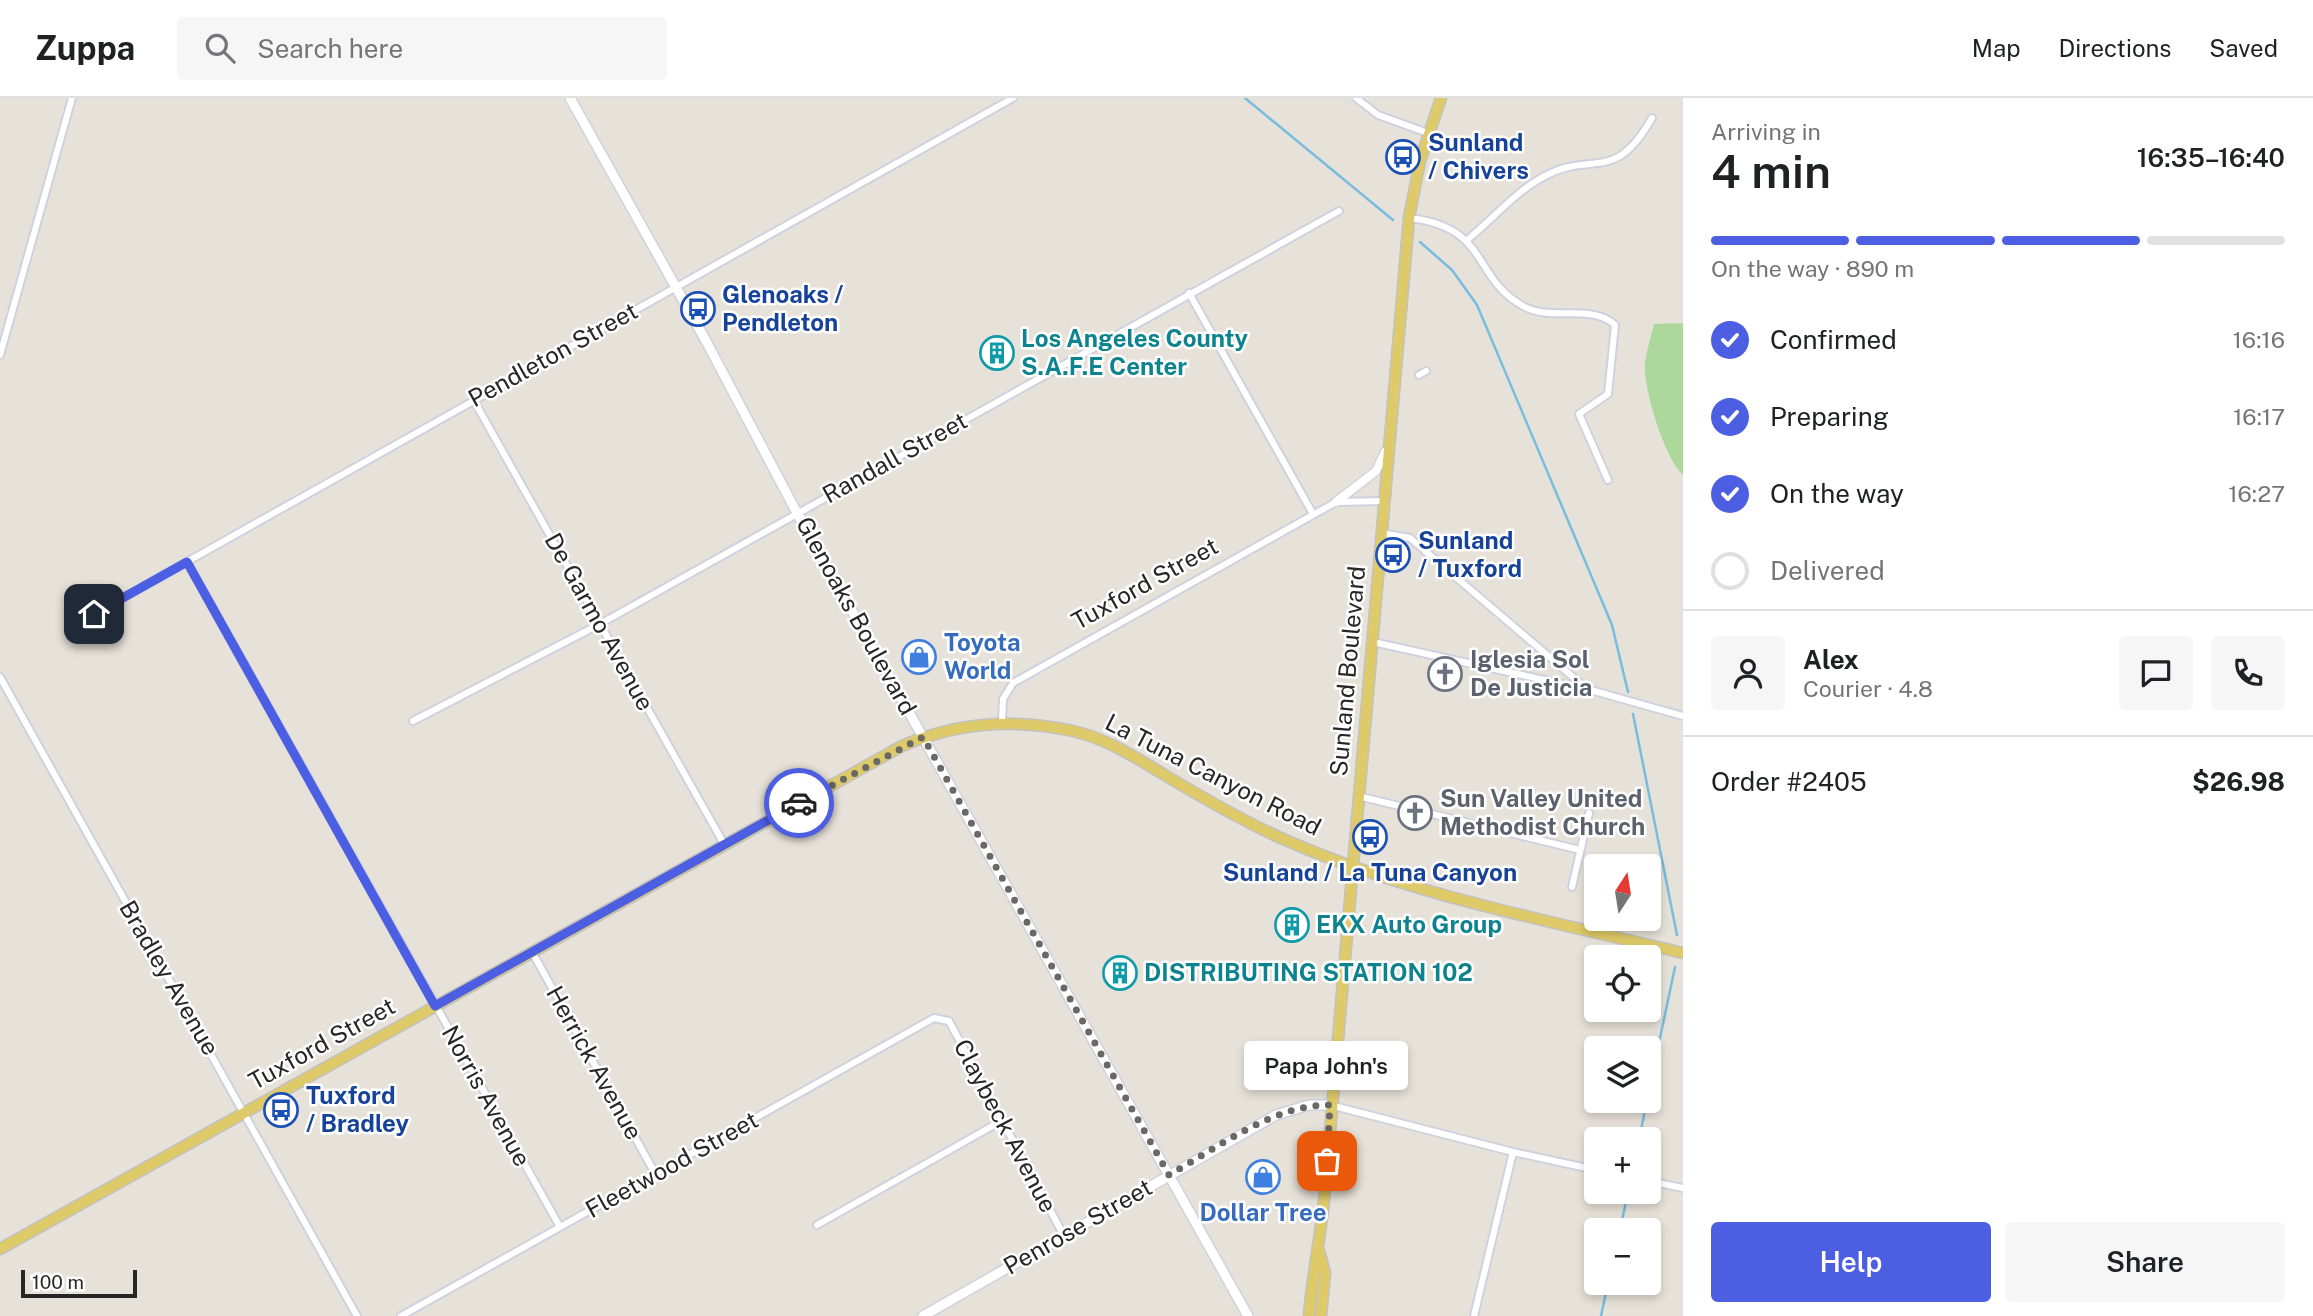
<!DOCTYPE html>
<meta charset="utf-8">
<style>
:root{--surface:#fff;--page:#f6f6f6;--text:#202124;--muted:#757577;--line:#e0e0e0;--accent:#4c5ee2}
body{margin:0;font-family:"Public Sans",sans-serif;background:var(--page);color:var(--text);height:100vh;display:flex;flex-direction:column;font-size:26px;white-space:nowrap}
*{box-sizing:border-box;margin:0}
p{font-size:23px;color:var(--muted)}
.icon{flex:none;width:38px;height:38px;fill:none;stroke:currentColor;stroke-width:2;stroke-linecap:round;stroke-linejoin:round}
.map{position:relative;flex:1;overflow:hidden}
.side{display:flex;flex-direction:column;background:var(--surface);width:630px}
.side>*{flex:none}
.needle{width:46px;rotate:12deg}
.tools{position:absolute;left:1584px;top:756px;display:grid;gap:14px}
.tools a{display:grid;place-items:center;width:77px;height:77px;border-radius:7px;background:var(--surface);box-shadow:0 4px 10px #0003;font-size:35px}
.scale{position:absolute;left:21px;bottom:18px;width:116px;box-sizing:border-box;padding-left:7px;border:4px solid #262626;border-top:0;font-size:19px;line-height:24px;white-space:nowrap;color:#262626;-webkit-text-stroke:5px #fff;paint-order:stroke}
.pin{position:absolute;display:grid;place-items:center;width:60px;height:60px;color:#fff;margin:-30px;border-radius:14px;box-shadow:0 4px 10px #0006}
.courier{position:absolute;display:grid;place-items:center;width:70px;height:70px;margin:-35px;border:5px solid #4c5ee2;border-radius:50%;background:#fff;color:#222;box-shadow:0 2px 9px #0007}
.bubble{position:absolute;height:49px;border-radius:7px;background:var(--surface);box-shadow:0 4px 10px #0003;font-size:23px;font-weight:600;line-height:49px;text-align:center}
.head em{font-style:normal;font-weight:600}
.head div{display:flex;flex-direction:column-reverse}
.head{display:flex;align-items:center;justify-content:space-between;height:119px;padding:0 28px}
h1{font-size:46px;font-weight:600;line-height:52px}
.bar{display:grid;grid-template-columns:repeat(4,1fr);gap:10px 7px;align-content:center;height:84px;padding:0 28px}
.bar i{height:9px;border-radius:5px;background:var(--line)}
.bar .current{background:var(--accent)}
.bar p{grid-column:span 4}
.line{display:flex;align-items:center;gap:18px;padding:0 28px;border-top:2px solid var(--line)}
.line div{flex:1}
.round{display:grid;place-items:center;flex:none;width:74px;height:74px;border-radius:7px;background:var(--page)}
ol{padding:0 28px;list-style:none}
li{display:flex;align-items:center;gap:21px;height:77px}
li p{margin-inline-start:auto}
li .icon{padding:7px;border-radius:50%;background:var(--accent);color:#fff;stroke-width:4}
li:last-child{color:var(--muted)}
li i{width:38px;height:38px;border:4px solid var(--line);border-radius:50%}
.button{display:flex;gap:14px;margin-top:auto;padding:14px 28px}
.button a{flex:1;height:80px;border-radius:7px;background:var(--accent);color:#fff;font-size:28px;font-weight:600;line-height:80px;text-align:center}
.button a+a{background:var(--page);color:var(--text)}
header{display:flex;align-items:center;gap:42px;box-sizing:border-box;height:98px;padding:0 35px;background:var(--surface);border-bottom:2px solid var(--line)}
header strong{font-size:33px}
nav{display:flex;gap:38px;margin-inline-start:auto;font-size:24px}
.search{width:490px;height:63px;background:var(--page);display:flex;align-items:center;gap:18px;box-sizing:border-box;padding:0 24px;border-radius:7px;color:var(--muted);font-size:26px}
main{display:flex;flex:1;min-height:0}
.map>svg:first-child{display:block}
.green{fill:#acd89c}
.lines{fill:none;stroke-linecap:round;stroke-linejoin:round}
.stream{stroke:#78bcde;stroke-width:2.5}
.minor-casing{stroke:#cfd1de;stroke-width:10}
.tertiary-casing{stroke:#cfd1de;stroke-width:11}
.secondary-casing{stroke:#cfd1de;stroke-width:12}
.primary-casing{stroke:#c2c2c2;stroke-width:13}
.minor{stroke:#fff;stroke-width:6}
.tertiary{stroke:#fff;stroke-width:8}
.secondary{stroke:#fff;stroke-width:9}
.primary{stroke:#deca68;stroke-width:10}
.done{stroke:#6a6865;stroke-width:7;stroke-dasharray:0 12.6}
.route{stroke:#4c5ee2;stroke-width:9}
.labels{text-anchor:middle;stroke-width:5;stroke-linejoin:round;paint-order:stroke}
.transit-label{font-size:24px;font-weight:bold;fill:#164399;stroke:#fff;text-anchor:start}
.culture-label{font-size:24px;font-weight:bold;fill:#0d838f;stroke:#fff;text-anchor:start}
.street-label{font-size:24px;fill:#262626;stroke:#fff}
.shop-label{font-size:24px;font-weight:bold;fill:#366cbe;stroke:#fff;text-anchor:start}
.worship-label{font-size:24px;font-weight:bold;fill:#5b616d;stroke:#fff;text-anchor:start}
</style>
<header>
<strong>Zuppa</strong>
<div class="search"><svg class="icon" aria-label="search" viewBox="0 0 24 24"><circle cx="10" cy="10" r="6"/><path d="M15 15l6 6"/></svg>Search here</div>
<nav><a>Map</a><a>Directions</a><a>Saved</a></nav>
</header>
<main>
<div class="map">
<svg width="1683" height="1218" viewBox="0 0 1683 1218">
<rect width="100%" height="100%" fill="#e7e2d9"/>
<path class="green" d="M1683 225V377C1665 361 1642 288 1645 264 1647 251 1651 238 1654 226Z"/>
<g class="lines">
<path class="stream" d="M1245 0 1393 122
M1420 144 1452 172 1477 207 1612 527 1628 594
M1633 616 1677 837
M1648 997 1675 869
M1639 1041 1647 1003
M1620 1132 1628 1094
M1601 1218 1608 1185"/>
<g class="minor-casing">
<path id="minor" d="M1356 0 1378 17 1428 35
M1409 120C1490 129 1471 179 1523 208 1552 224 1591 205 1615 227L1608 296 1579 316 1608 382
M1467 142C1492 122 1515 94 1543 79 1594 51 1613 88 1652 20
M1189 195 1313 416
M0 257 72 0
M1419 277 1426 273
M473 301 724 746
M1381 435 1410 440 1587 591 1683 618
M187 464 560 1129
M94 516 1013 0
M1373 544 1585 591
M0 579 357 1218
M413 623 600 526 1339 113
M1002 625 1003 601 1013 585 1336 404 1384 403
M1358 698 1580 752
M1572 789 1589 715
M532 854 656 1077
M1330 1007 1513 1054 1596 1072
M1648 1083 1683 1090
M817 1127 1003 1022
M401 1218 934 920 949 923 1064 1138
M1474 1218 1513 1054"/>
</g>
<g class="tertiary-casing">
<path id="tertiary" d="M1336 404 1376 373 1385 354"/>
</g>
<g class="secondary-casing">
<path id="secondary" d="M570 0 706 243 797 415 1248 1218
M923 1218 1276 1017 1309 1007H1330"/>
</g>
<g class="primary-casing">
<path id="primary" d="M0 1151 902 648C958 624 1014 620 1073 633 1109 641 1141 663 1173 682 1210 704 1250 727 1290 744 1415 798 1551 823 1683 855
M1319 1153 1325 1175 1321 1218
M1309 1218C1312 1179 1320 1142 1324 1103L1409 120 1420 63 1441 0"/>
</g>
<use href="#minor" class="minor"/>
<use href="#tertiary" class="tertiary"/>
<use href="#secondary" class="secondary"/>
<use href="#primary" class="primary"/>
</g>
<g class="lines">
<path class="done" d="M799 705 923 639 1169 1077C1219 1049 1272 1007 1330 1007L1327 1063"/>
<path class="route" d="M94 516 187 464 435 908 799 705"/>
</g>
<defs>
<g id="bus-ring" transform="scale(1.75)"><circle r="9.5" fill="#fff" stroke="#1a4fb4" stroke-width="1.5"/><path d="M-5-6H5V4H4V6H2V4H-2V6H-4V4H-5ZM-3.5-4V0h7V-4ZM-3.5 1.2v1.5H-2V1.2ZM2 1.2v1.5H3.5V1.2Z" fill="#1a4fb4"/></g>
<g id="building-ring" transform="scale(1.75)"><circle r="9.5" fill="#fff" stroke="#0f9aa8" stroke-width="1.5"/><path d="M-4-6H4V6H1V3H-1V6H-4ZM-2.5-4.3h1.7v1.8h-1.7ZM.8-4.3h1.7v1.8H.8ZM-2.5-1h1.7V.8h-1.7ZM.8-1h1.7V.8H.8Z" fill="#0f9aa8"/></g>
<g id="shop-ring" transform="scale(1.75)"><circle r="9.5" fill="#fff" stroke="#3f7fe0" stroke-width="1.5"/><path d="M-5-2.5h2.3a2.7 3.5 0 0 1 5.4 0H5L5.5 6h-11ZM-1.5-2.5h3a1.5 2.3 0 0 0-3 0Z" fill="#3f7fe0"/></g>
<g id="church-ring" transform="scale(1.75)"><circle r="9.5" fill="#fff" stroke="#6b7280" stroke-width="1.5"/><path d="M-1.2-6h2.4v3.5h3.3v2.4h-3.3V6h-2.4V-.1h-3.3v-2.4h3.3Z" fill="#6b7280"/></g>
</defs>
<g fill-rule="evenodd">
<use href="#bus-ring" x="1403" y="59"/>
<use href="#bus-ring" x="698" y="211"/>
<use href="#building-ring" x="997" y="255"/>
<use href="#bus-ring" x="1393" y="457"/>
<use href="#shop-ring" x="919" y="559"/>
<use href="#church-ring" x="1445" y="576"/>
<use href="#church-ring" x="1415" y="715"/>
<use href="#bus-ring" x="1370" y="739"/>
<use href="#building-ring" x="1292" y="827"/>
<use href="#building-ring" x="1120" y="875"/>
<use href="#bus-ring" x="281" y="1012"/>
<use href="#shop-ring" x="1263" y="1079"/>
</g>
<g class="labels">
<g class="transit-label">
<text x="1428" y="53">Sunland<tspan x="1428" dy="28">/ Chivers</tspan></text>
<text x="722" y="205">Glenoaks /<tspan x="722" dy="28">Pendleton</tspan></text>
<text x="1418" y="451">Sunland<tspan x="1418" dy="28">/ Tuxford</tspan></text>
<text x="1370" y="783" text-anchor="middle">Sunland / La Tuna Canyon</text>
<text x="306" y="1006">Tuxford<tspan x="306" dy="28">/ Bradley</tspan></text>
</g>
<g class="culture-label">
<text x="1021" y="249">Los Angeles County<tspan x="1021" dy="28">S.A.F.E Center</tspan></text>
<text x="1316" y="835">EKX Auto Group</text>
<text x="1144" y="883">DISTRIBUTING STATION 102</text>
</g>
<g class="street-label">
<text transform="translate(553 257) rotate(-29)" y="8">Pendleton Street</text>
<text transform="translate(895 360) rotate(-29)" y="8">Randall Street</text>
<text transform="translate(1145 486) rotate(-29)" y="8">Tuxford Street</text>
<text transform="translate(856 518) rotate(61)" y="8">Glenoaks Boulevard</text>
<text transform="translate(599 524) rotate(61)" y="8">De Garmo Avenue</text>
<text transform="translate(1348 573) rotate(-85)" y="8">Sunland Boulevard</text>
<text transform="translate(1213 677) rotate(27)" y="8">La Tuna Canyon Road</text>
<text transform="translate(169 880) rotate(60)" y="8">Bradley Avenue</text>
<text transform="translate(322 946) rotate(-29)" y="8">Tuxford Street</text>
<text transform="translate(594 965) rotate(61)" y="8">Herrick Avenue</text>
<text transform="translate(486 998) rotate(61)" y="8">Norris Avenue</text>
<text transform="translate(1005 1028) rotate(62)" y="8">Claybeck Avenue</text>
<text transform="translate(672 1067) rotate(-29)" y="8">Fleetwood Street</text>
<text transform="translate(1078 1129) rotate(-30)" y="8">Penrose Street</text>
</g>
<g class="shop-label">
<text x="944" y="553">Toyota<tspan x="944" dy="28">World</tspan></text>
<text x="1263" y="1123" text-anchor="middle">Dollar Tree</text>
</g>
<g class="worship-label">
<text x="1470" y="570">Iglesia Sol<tspan x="1470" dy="28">De Justicia</tspan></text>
<text x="1440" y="709">Sun Valley United<tspan x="1440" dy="28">Methodist Church</tspan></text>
</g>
</g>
</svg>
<div class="tools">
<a><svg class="needle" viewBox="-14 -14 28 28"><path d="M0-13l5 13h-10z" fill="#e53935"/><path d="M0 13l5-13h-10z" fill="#757577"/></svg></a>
<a><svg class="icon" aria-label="locate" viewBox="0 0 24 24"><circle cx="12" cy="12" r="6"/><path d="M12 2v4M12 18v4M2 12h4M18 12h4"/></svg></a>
<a><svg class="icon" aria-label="layers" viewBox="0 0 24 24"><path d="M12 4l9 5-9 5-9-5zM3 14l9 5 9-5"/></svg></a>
<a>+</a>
<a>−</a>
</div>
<div class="scale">100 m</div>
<div class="pin" style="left:1327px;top:1063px;background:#ea580c"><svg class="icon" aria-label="bag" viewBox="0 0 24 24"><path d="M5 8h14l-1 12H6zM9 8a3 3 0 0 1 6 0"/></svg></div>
<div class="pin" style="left:94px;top:516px;background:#1f2937"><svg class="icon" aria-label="home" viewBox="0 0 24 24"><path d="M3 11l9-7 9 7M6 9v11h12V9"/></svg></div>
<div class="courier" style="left:799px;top:705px"><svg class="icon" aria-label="car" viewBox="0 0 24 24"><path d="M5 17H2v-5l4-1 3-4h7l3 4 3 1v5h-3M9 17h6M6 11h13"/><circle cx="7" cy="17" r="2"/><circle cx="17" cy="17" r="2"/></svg></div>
<div class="bubble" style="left:1244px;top:943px;width:164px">Papa John's</div>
</div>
<section class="side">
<div class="head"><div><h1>4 min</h1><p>Arriving in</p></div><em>16:35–16:40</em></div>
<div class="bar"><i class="current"></i><i class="current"></i><i class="current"></i><i></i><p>On the way · 890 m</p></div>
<ol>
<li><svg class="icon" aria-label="check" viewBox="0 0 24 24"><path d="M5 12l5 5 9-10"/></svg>Confirmed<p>16:16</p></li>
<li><svg class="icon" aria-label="check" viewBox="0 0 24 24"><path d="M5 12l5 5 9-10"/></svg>Preparing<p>16:17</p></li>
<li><svg class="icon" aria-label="check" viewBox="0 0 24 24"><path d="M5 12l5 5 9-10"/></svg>On the way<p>16:27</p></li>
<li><i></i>Delivered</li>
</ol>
<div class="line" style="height:126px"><a class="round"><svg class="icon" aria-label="person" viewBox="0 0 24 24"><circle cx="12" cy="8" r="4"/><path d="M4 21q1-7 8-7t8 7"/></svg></a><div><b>Alex</b><p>Courier · 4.8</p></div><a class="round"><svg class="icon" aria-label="chat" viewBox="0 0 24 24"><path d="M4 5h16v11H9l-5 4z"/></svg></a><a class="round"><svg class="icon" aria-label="phone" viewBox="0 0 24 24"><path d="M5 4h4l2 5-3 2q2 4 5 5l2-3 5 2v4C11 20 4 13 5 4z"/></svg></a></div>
<div class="line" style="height:91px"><div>Order #2405</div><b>$26.98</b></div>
<div class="button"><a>Help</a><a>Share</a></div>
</section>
</main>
